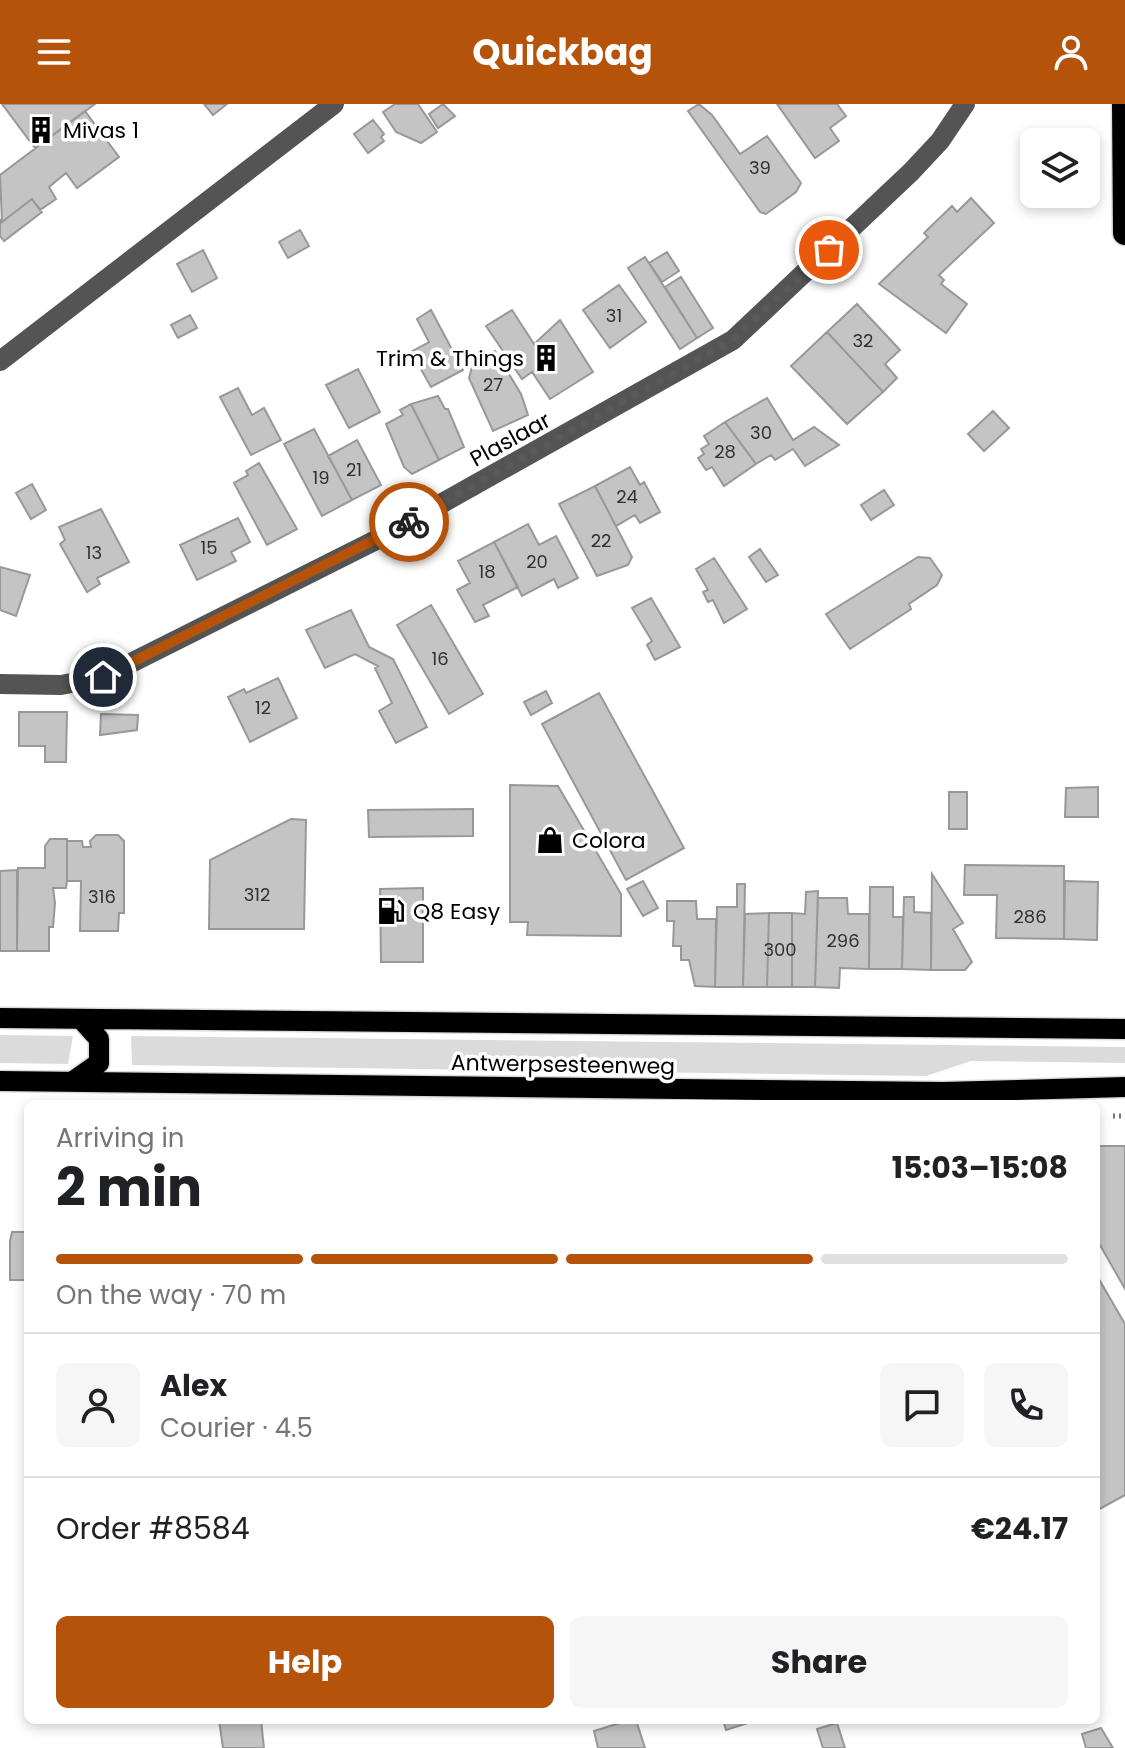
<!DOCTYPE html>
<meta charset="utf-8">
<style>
:root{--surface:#fff;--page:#f6f6f6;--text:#202124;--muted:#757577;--line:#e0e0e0;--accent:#b45309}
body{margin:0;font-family:Poppins,sans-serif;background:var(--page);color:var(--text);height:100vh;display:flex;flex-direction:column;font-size:30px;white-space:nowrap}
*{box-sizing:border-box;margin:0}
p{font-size:26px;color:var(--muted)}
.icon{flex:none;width:44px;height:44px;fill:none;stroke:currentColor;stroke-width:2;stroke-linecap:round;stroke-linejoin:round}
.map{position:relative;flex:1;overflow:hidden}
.details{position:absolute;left:24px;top:996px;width:1076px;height:624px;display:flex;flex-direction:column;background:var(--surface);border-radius:12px;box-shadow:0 4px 12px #0003}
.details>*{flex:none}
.controls{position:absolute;left:1020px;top:24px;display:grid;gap:16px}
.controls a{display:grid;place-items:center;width:80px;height:80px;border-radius:12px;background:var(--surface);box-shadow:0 4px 12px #0003;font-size:40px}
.pin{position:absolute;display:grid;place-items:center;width:68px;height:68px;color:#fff;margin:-34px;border:4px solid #fff;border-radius:50%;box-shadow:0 2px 8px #0007}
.courier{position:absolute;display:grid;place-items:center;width:80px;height:80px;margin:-40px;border:6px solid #b45309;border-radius:50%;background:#fff;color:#222;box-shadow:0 2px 10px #0007}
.head em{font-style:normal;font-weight:700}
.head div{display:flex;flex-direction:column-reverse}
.head{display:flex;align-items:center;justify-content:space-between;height:136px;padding:0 32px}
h1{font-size:52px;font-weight:700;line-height:60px}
.bar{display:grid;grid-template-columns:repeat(4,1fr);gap:12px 8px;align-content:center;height:96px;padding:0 32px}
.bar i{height:10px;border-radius:6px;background:var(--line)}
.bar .current{background:var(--accent)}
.bar p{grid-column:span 4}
.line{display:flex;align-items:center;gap:20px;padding:0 32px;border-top:2px solid var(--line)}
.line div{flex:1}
.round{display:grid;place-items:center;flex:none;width:84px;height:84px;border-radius:12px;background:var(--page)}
.action{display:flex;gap:16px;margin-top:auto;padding:16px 32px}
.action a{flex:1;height:92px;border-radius:12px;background:var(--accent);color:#fff;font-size:32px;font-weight:700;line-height:92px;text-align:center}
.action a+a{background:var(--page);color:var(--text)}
header{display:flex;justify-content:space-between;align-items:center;height:104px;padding:0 32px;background:var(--accent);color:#fff;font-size:36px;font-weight:700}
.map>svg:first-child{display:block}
.green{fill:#dbdbdb}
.building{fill:#c4c4c4;stroke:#989898;stroke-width:2}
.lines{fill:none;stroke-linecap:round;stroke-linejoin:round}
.major-casing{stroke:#dbdbdb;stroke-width:23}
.highway-casing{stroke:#dbdbdb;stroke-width:27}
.path{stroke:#767676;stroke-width:5;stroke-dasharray:2 4;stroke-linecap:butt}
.minor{stroke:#545454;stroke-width:20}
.major{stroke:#000;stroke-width:20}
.highway{stroke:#000;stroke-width:24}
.done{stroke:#595959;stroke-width:8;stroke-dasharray:0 14.4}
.route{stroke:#b45309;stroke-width:10}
.labels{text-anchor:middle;stroke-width:7;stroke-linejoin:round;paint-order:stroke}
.number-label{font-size:18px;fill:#313131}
.poi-label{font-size:22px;fill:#000;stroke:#fff;text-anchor:start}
.street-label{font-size:22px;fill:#000;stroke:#fff}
</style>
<header><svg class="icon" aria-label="menu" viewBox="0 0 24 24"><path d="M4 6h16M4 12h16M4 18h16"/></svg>Quickbag<svg class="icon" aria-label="person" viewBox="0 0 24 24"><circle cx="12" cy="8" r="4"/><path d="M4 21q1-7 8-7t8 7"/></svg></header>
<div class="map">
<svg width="1125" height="1644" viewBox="0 0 1125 1644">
<rect width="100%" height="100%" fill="#fff"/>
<path class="green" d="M0 931 73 932 68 960 0 959Z
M131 932 1125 943V959L971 957 926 972 132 961Z"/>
<path class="building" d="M2 0H95L35 44Z
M204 0H227L213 11Z
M395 0H418L437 28 421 39 396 28 383 8Z
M443 0 455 12 438 24 429 10Z
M699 0 712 11 740 50 767 32 801 79 796 88 766 110 760 108 688 7Z
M777 0H837L846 12 830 24 839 37 815 54Z
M85 7 119 53 77 84 66 69 49 83 56 95 40 106 32 95 2 118 0 71Z
M373 16 384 30 381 33 384 37 368 49 354 30Z
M971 94 994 119 939 171 944 176 941 180 967 200 946 229 879 180 928 133 924 129 952 102 957 108Z
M32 95 42 108 4 137 0 132V116L2 118Z
M300 126 309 142 288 154 279 138Z
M203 146 217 174 192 188 177 160Z
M667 148 679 167 662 178 649 159Z
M645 153 697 234 680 245 628 164Z
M681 173 713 224 697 234 665 183Z
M619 181 646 218 610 244 583 206Z
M857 200 900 246 885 260 897 274 883 288 827 228Z
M431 206 463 266 431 283 411 248 429 238 417 215Z
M512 206 534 240 560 216 593 268 550 295 532 268 522 275 486 222Z
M190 211 197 224 178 234 171 221Z
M827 228 883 288 847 320 791 262Z
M495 247 521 290 528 311 493 327 469 274 472 263 482 258 480 254Z
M358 265 380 308 349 324 326 281Z
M238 284 252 311 264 304 281 336 251 351 220 293Z
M438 292 445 305H448L464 343 439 356 411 300Z
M767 294 793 336 814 323 839 341 805 362 793 345 775 356 771 351 756 360 725 318Z
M411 300 439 356 412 370 404 363 386 320 403 311 400 306Z
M993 307 1009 324 984 347 968 330Z
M725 318 756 360 724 382 712 363 706 366 698 354 704 350 701 345 709 340 704 332Z
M314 325 352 396 322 412 284 340Z
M357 336 381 381 352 396 328 352Z
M259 359 297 425 267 441 234 379 248 371 246 367Z
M630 363 640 381 644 378 660 408 640 419 635 411 616 422 595 382Z
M32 380 46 406 31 415 16 389Z
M595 382 632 453 628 461 597 472 559 400Z
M884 386 894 401 871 416 861 401Z
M101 405 129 458 97 474 100 480 87 488 60 440 65 436 59 423Z
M238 414 250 438 231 448 236 457 197 476 180 441Z
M528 420 539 441 556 432 578 474 558 484 554 475 522 492 494 438Z
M494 438 518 483 483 501 489 512 475 518 457 486 470 479 458 457Z
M760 445 778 471 766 478 749 453Z
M918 453 930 454 942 471 937 481 909 500 911 505 850 545 826 510Z
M714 454 747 505 724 519 713 496 708 498 703 488 708 486 696 465Z
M0 463 30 471 16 512 0 506Z
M651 494 680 543 655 556 647 541 652 537 632 504Z
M431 501 483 590 449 610 397 521Z
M351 506 369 543 393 555 427 623 396 639 379 607 392 599 375 564 378 562 355 550 325 564 306 526Z
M278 574 297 614 250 638 228 593 244 585 246 589Z
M546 587 552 599 531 611 524 598Z
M599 589 684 744 626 776 542 620Z
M19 608H67L66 658H45V642H19Z
M101 610 138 611 137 626 100 631Z
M510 681 558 682 621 790V832L527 831 528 818H510Z
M1098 683V713H1065L1066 684Z
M949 688H967V725H949Z
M473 705V732L369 733 368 706Z
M291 715 306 716 304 825H209L210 756Z
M96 731H118L124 737V809H119L118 827H80L81 777H67V737H82L83 743H91L90 737Z
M50 735H67V777L66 784H53L55 799 53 823H49V847H17L18 764H45V742Z
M965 761 1064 762V835L996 834 997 791H964Z
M17 766V847H0V767Z
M932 770 963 819 953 825 972 858 965 866H931Z
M643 777 658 804 643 812 627 785Z
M1065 777 1098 778 1097 836 1064 835Z
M737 780H745L743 883H715L717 803H737Z
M870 783H893V813H903L902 865H869Z
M423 784V858H381L380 785Z
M818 787 815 883H792V809L805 810 806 788Z
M904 793H914V808L931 809V866L902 865Z
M818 794H847L848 810H869V865L840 864 839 884 815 883Z
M667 797H696L697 815H716L715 883 695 882 689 856H681V842H673L674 817H667Z
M769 809H792V883H767Z
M769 809 767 883H743L745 810Z
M1096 1042H1125V1185L1096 1134Z
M28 1090V1176H10V1137L12 1128H28Z
M1096 1170 1125 1220V1391L1096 1407Z
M219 1616H261L264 1644H223Z
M630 1616H636L645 1644H598L594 1627Z
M723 1616H757L726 1626Z
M837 1619 845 1644H823L817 1625Z
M1101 1624 1113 1644H1086L1082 1630Z"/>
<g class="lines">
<g class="major-casing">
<path id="major" d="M0 914 1125 925
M0 977 943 988 1125 983
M72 978 99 959V935L81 915"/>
</g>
<g class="highway-casing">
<path id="highway" d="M1124 0 1125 129"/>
</g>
<path class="path" d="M1113 1012H1125"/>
<path class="minor" d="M0 257 334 0
M0 580 61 581 103 573 380 434 733 236 911 68 940 37 965 0"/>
<use href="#major" class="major"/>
<use href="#highway" class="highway"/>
</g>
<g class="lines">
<path class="done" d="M409 418 733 236 829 146"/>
<path class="route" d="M103 573 409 418"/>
</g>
<defs>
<g id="building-bare" transform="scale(2.16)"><path d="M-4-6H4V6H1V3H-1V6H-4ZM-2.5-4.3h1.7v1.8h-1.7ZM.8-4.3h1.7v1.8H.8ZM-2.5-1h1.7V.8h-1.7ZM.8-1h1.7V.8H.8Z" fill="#000" stroke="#fff" stroke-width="2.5" paint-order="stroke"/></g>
<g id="shop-bare" transform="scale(2.16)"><path d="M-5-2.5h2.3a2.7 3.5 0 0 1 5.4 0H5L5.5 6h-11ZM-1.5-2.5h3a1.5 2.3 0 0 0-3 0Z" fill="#000" stroke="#fff" stroke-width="2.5" paint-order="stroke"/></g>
<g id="fuel-bare" transform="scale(2.16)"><path d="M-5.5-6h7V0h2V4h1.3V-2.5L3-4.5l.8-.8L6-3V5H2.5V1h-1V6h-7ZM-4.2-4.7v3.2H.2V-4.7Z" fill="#000" stroke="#fff" stroke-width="2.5" paint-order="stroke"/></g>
</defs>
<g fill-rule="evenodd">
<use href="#building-bare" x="41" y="26"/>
<use href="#building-bare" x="546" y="254"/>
<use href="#shop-bare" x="550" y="736"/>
<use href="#fuel-bare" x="391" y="807"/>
</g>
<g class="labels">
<g class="number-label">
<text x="760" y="70">39</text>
<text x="614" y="218">31</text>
<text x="863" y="243">32</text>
<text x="493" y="287">27</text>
<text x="761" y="335">30</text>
<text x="725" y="354">28</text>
<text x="354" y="372">21</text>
<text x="321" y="380">19</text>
<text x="627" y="399">24</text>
<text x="601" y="443">22</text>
<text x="209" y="450">15</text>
<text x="94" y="455">13</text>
<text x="537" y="464">20</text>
<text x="487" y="474">18</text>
<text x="440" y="561">16</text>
<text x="263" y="610">12</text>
<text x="257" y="797">312</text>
<text x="102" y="799">316</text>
<text x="1030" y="819">286</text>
<text x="843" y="843">296</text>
<text x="780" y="852">300</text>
</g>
<g class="poi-label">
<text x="63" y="34">Mivas 1</text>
<text x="524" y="262" text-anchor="end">Trim &amp; Things</text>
<text x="572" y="744">Colora</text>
<text x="413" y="815">Q8 Easy</text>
</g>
<g class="street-label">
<text transform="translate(510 335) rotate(-29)" y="8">Plaslaar</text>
<text transform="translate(563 960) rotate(1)" y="8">Antwerpsesteenweg</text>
</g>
</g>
</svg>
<div class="controls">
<a><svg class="icon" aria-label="layers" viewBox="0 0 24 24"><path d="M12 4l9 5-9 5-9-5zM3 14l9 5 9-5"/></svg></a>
</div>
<div class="pin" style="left:829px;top:146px;background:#ea580c"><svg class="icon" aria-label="bag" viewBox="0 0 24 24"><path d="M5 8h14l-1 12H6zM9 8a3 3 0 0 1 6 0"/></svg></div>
<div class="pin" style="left:103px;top:573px;background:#1f2937"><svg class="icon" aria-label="home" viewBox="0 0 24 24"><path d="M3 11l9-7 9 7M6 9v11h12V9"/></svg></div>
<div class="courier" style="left:409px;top:418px"><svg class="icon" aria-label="bike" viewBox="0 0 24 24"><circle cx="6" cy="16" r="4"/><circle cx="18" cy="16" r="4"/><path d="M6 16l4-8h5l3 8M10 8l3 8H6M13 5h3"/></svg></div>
<section class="details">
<div class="head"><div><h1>2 min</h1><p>Arriving in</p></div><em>15:03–15:08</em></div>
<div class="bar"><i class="current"></i><i class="current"></i><i class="current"></i><i></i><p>On the way · 70 m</p></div>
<div class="line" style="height:144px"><a class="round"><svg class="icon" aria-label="person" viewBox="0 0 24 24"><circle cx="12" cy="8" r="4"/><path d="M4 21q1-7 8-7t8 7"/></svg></a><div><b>Alex</b><p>Courier · 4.5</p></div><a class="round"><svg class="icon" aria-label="chat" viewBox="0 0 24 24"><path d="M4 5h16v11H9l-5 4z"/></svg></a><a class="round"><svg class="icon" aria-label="phone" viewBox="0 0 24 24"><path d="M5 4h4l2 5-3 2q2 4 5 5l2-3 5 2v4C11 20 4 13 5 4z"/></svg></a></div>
<div class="line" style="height:104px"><div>Order #8584</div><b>€24.17</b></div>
<div class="action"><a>Help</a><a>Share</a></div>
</section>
</div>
